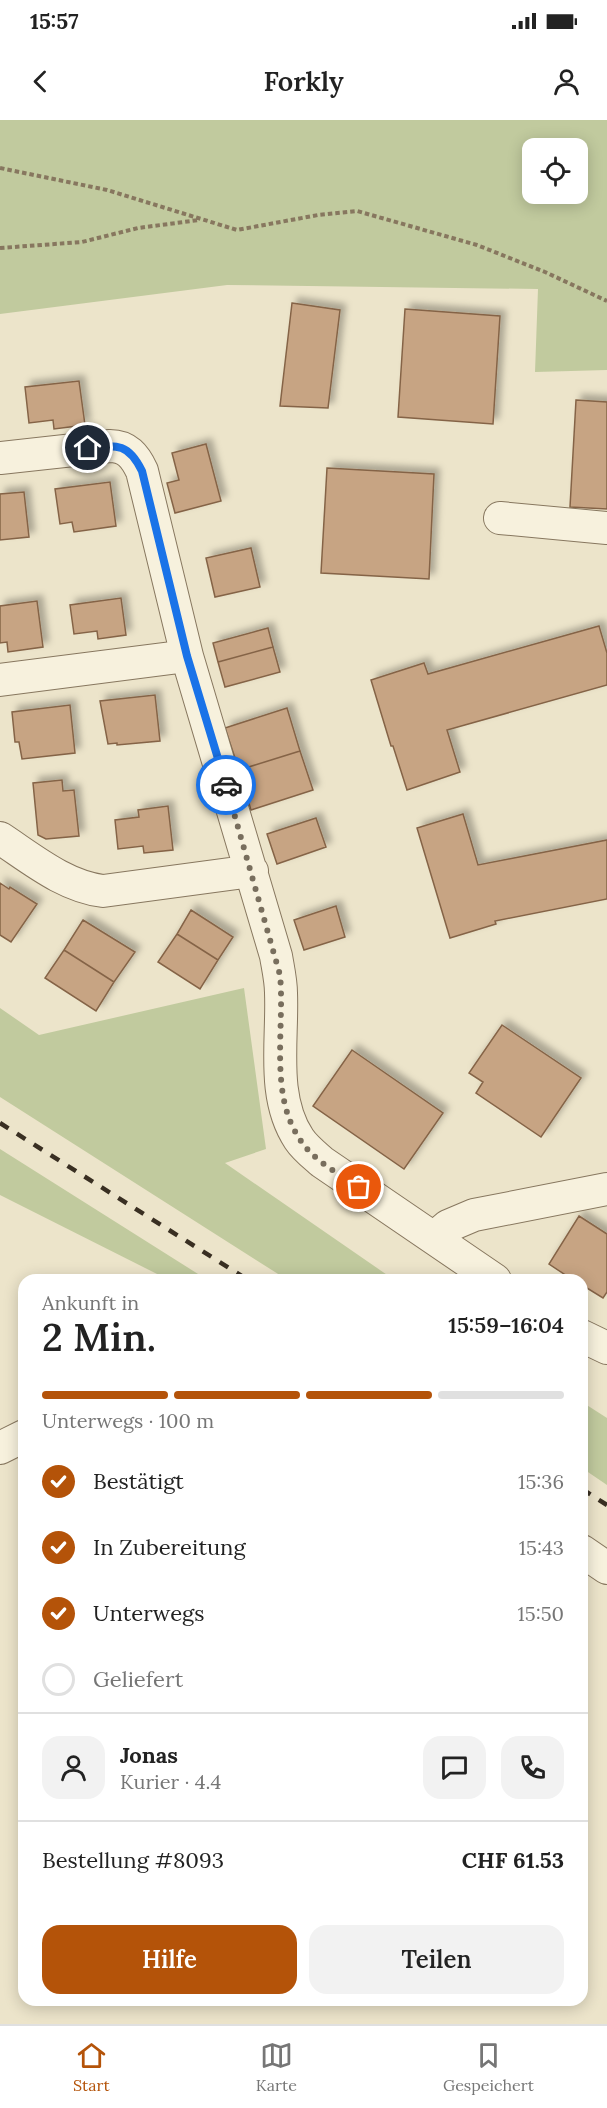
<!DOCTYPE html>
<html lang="de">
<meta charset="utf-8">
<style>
:root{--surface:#fff;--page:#f2f2f2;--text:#222;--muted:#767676;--line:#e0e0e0;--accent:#b45309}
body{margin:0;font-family:Lora,serif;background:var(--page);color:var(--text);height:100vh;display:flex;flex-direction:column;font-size:22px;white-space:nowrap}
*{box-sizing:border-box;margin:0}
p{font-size:20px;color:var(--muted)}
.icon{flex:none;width:33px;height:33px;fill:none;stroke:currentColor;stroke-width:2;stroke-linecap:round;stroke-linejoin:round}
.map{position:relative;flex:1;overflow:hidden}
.side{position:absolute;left:18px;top:1154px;width:570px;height:732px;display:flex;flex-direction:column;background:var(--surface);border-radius:18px;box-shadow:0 3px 15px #0003}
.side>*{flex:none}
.buttons{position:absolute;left:522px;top:18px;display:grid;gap:12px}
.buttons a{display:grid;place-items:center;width:66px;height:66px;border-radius:12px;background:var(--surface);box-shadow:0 3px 15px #0003;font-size:30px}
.pin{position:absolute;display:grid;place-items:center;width:51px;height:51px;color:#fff;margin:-26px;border:3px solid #fff;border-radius:50%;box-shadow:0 2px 6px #0007}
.courier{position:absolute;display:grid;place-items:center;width:60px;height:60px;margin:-30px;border:4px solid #1a73e8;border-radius:50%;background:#fff;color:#222;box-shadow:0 2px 8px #0007}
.head em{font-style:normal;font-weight:600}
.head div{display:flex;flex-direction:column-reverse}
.head{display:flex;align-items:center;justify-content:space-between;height:102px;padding:0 24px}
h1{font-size:39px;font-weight:600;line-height:45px}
.bar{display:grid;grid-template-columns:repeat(4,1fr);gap:9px 6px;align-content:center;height:72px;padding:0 24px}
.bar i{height:8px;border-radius:4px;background:var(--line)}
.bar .selected{background:var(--accent)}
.bar p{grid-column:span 4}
.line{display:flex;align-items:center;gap:15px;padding:0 24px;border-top:2px solid var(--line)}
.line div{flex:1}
.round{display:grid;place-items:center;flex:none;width:63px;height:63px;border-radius:18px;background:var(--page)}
ol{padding:0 24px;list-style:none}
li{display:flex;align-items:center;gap:18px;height:66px}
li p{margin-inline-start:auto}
li .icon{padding:6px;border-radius:50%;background:var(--accent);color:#fff;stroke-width:4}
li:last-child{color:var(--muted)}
li i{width:33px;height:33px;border:3px solid var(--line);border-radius:50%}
.cta{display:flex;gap:12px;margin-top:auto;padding:12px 24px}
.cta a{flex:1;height:69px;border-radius:18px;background:var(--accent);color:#fff;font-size:24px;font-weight:600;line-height:69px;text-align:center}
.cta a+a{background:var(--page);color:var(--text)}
.status{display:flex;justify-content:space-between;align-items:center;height:42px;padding:0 30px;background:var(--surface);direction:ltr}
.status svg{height:16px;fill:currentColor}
header{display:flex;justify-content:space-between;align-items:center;height:78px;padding:0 24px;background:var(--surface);font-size:27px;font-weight:600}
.menu{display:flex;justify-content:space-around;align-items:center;height:84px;border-top:2px solid var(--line);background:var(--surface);font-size:16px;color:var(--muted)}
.menu a{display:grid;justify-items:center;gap:3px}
.menu .selected{color:var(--accent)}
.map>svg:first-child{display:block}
.green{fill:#c1ca9e;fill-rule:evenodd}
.building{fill:#c7a483;stroke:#856447;stroke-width:1.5;filter:url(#shadow)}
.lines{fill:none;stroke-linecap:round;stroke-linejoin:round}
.street-casing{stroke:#87775f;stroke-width:34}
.path{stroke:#87775f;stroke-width:4;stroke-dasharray:4.5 3;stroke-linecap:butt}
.street{stroke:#f7f1dd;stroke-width:32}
.rail{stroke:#392f22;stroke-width:4.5;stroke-dasharray:10 10;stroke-linecap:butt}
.done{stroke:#786e5d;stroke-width:6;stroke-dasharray:0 10.8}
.route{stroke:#1a73e8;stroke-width:8}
</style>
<div class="status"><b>15:57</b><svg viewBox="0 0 49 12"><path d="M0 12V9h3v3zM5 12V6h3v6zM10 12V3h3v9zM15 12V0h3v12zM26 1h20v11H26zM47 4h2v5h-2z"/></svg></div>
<header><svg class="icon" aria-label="back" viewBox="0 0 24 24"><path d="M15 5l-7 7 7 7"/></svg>Forkly<svg class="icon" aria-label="person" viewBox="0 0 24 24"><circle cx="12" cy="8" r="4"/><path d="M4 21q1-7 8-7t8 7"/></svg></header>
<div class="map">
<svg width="607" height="1904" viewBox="0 0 607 1904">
<defs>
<filter id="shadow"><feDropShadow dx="5.5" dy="-5.5" stdDeviation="3" flood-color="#0004"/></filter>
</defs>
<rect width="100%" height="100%" fill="#ece4ca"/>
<path class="green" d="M0 0H607V250L535 252 538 169 227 165 0 194ZM532 28H578V74H532Z
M244 868 266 1029 225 1043 393 1159H286L0 977V888L39 915Z
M0 1029 206 1159H167L0 1075Z
M582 1282 607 1298V1365L582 1348Z"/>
<path class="building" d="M292 183 340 190 328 288 280 286Z
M405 189 500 196 493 304 398 297Z
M79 261 85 305 54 309 53 300 29 303 25 267Z
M576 280 607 282V389L570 387Z
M206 324 221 381 175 393 167 363 179 360 172 333Z
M327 348 434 354 429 459 321 453Z
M110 362 116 406 74 412 72 402 60 404 55 369Z
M24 372 29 417 0 420V374Z
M251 428 260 467 215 477 206 438Z
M121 478 126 515 98 519 97 511 74 514 70 485Z
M37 481 43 527 8 532 7 522 0 523V486Z
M599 506 607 533V565L447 610 460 652 407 670 393 626H391L371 560 424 543 428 554Z
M268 508 273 527 218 542 213 523Z
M273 527 280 552 225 567 218 542Z
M155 575 160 621 117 625V623L108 624 100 581Z
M70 585 75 633 22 639 19 622H15L12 592Z
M287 588 300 631 239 650 225 608Z
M300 631 313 670 251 690 239 650Z
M62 660 63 671 74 670 79 716 46 719 38 715 33 663Z
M168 686 173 730 144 733 143 726 118 729 115 700 139 697 138 690Z
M463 694 478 745 607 720V779L495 801 496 804 450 818 417 708Z
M316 698 326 727 277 744 267 714Z
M0 763 9 769 10 767 37 784 11 822 0 815Z
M336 786 345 817 304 830 294 800Z
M191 790 233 817 218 840 177 814Z
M83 800 135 832 114 862 64 830Z
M177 814 218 840 200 869 158 842Z
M64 830 114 862 96 891 45 858Z
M502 905 581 958 541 1017 476 973 483 962 469 953Z
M352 930 443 993 404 1049 313 986Z
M579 1096 607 1114V1172L603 1178 582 1165V1160H573L549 1144Z"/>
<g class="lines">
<g class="street-casing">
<path id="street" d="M0 338 110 326C127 326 135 336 142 351L187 536 276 836C278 848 281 861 281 873 283 920 271 977 299 1019 305 1028 314 1035 322 1042L495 1160
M500 398 607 408
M0 560 187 536
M0 718C32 739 64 766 103 771L252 751
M434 1118 448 1106 474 1095 607 1069
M582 1216 607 1228
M0 1328 24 1316
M582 1431 607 1448"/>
</g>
<path class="path" d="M0 48 107 70 237 110 318 95 357 91 477 125 545 152 607 181
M0 128 82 122 138 108 199 100"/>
<use href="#street" class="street"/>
<path class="rail" d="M0 1003 248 1160
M582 1369 607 1385"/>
</g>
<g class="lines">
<path class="done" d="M226 665 280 855C285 906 269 973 299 1018 312 1040 338 1053 359 1067"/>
<path class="route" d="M88 328C116 325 128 322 142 351L187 536 226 665"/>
</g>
</svg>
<div class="buttons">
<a><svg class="icon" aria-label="locate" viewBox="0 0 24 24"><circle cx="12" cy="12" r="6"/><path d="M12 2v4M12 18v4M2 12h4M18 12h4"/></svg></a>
</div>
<div class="pin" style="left:359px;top:1067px;background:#ea580c"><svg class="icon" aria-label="bag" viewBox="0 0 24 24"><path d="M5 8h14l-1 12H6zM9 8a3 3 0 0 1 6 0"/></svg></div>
<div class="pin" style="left:88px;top:328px;background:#1f2937"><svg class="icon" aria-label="home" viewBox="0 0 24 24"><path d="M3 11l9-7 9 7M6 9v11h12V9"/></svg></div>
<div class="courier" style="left:226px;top:665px"><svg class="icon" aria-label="car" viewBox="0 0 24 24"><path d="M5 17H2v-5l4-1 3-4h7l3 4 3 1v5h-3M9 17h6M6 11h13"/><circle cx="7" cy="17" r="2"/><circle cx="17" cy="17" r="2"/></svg></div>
<section class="side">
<div class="head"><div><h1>2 Min.</h1><p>Ankunft in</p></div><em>15:59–16:04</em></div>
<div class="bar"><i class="selected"></i><i class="selected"></i><i class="selected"></i><i></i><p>Unterwegs · 100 m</p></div>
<ol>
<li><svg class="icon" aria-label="check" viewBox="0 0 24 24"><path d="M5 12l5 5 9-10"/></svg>Bestätigt<p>15:36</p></li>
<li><svg class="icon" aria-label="check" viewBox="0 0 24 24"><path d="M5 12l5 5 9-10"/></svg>In Zubereitung<p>15:43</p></li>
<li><svg class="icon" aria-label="check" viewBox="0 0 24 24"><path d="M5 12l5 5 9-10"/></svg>Unterwegs<p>15:50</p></li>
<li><i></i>Geliefert</li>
</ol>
<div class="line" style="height:108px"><a class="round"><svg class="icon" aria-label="person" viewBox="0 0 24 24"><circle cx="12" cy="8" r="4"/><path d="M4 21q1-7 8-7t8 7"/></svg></a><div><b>Jonas</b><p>Kurier · 4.4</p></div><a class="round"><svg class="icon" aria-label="chat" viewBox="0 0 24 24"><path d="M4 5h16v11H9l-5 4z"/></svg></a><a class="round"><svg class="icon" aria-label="phone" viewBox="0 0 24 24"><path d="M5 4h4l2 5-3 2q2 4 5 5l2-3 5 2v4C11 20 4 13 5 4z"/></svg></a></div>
<div class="line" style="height:78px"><div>Bestellung #8093</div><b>CHF 61.53</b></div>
<div class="cta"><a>Hilfe</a><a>Teilen</a></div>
</section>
</div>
<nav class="menu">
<a class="selected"><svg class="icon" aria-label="home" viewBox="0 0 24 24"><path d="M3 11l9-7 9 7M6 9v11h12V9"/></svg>Start</a>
<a><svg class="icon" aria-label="map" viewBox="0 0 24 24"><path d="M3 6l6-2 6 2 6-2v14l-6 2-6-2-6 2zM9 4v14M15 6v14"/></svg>Karte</a>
<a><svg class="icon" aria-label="saved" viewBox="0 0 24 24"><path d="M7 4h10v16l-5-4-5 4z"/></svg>Gespeichert</a>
</nav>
